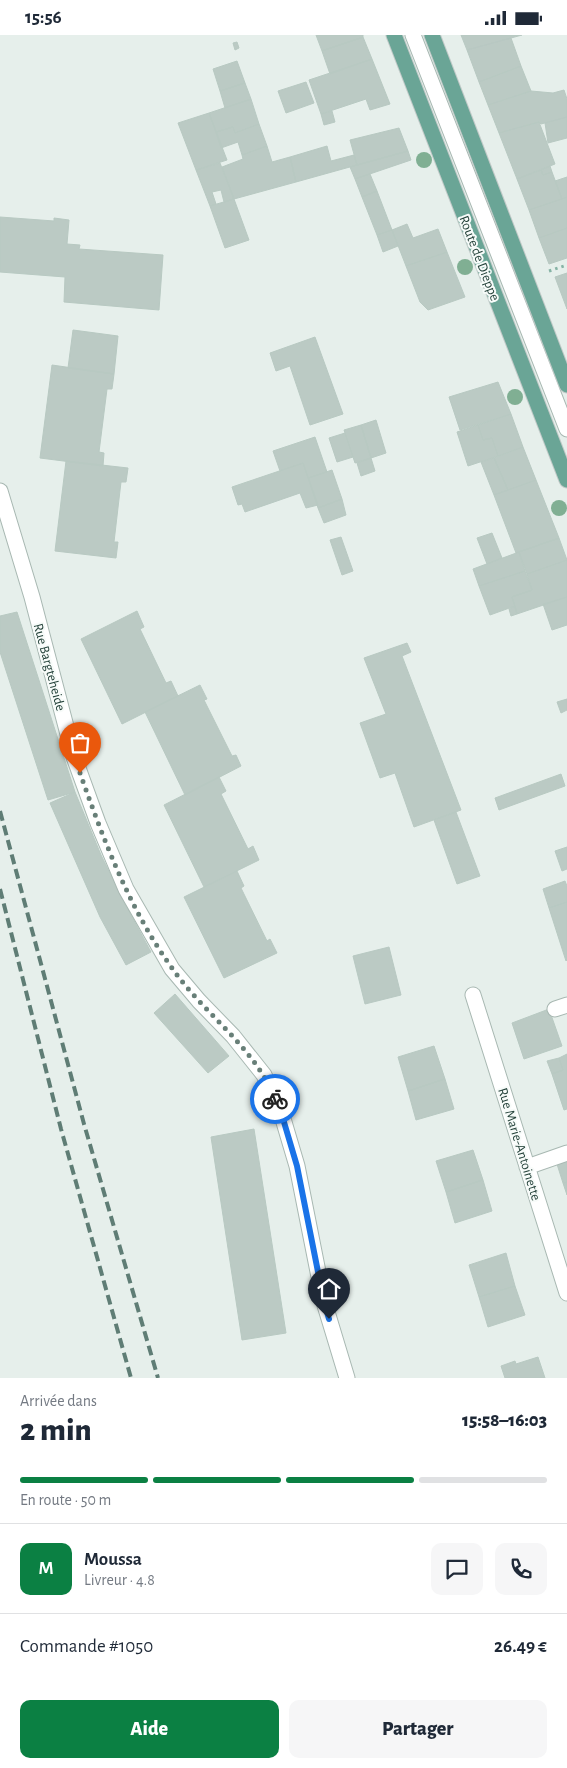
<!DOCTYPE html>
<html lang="fr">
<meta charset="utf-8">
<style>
:root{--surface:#fff;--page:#f6f6f7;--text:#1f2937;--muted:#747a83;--line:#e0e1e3;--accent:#0b8043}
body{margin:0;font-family:"Alegreya Sans",sans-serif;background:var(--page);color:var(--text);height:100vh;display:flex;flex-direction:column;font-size:19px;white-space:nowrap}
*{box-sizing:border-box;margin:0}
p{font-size:16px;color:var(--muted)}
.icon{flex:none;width:28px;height:28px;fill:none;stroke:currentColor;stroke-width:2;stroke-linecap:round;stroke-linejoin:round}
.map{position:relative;height:1343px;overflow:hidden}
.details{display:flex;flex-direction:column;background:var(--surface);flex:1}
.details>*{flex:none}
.pin{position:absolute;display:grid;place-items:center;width:42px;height:42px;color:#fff;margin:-51px -21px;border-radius:50% 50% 50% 0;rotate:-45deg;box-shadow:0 0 5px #0007}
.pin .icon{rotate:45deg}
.courier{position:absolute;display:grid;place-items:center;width:50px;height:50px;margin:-25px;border:4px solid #1a73e8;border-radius:50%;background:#fff;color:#222;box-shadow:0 1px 6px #0007}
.summary em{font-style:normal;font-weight:800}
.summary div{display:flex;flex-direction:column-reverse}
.summary{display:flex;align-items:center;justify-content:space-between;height:85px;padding:0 20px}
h1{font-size:32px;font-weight:800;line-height:38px}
.bar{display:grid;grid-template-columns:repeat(4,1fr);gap:8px 5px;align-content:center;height:60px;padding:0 20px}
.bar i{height:6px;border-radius:4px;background:var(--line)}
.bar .active{background:var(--accent)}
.bar p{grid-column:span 4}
.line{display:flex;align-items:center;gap:12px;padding:0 20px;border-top:1px solid var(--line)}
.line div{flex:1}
.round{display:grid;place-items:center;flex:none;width:52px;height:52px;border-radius:10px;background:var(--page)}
.action{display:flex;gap:10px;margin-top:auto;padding:10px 20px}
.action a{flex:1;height:58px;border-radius:10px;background:var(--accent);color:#fff;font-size:20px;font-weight:800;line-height:58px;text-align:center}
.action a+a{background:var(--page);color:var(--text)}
.status{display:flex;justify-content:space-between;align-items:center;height:35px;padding:0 25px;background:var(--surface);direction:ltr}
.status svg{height:14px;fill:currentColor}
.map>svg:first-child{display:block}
.building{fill:#bbcac4;stroke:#b8c9c2}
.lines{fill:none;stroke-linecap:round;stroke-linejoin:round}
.minor-casing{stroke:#a8b8b2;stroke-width:17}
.major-casing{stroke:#c2cac8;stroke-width:17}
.path{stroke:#86b3a5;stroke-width:3;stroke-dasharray:2.5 4;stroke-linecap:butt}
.minor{stroke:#fff;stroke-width:15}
.major{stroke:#6aa596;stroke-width:15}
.rail{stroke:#5f7d75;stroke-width:4;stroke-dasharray:10 5;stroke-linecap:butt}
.tree{fill:#80af93}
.done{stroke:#687f78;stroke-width:5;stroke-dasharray:0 9}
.route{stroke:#1a73e8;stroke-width:6}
.labels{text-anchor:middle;stroke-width:4;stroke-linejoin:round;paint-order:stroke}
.street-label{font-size:14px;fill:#24423a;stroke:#f7fbf9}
</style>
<div class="status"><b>15:56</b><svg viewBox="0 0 49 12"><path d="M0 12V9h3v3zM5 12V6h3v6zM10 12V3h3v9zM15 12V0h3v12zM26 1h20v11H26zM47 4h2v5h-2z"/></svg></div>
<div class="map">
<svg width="567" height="1343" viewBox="0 0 567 1343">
<rect width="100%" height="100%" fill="#e6efeb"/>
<path class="building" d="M316 0H363V2L322 16Z
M461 0H522L467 15Z
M363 2 372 24 330 39 322 16Z
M511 3 521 31 479 47 467 15Z
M237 7 239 13 235 15 233 8Z
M372 24 390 69 370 75 366 64 321 79 309 45Z
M237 26 245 48 220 56 213 34Z
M521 31 531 56 488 70 479 47Z
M306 47 314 68 286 78 278 56Z
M245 48 251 64 225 73 220 56Z
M564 55 567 64V82L541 89 539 87 499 98 488 70 531 56 553 58Z
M251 64 259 89 235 98 233 92 216 97 209 78Z
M332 76 335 87 324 90 321 79Z
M209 78 227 125 196 135 178 88Z
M567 82V103L548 108 545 88Z
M539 87 555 129 517 144 499 98Z
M259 89 267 111 242 120 238 107 221 113 216 97 233 92 235 98Z
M399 93 408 116 357 130 350 105Z
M267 111 272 127 290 122 296 147 234 164 222 132 243 124 242 120Z
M327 111 331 126 354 120 357 130 296 147 290 122Z
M408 116 411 125 355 144 350 132Z
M220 128 234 164 224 167 221 155 212 157 216 169 210 171 196 135Z
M550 131 552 137 543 140 541 135Z
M541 135 543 140 552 137 562 164 529 175 517 144Z
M370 139 377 156 362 162 355 144Z
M567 142V162L562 164 555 146Z
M377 156 392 195 377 200 362 162Z
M567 162V193L539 203 529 175Z
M234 164 249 205 225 213 210 171Z
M0 182 54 186V183L69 185 67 209 80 210 79 214 163 220 159 275 64 267 65 242 0 237Z
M407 189 413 203 438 194 447 217 406 231 392 195Z
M567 193V223L549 229 539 203Z
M392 195 398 211 383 217 377 200Z
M447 217 465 262 428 275 420 267 406 231Z
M567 238V274L555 242Z
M73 295 118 301 114 339 68 333Z
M315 302 343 379 310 390 290 331 276 336 270 318Z
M52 330 114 339 112 354H107L99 417 104 418 103 431 40 423Z
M498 347 511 379 460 395 449 362Z
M511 379 523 412 498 421 492 403 483 405 478 390Z
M376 385 386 418 371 423 361 390Z
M361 390 371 423 355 428 344 395Z
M478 390 483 405 492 403 498 421 468 431 457 397Z
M345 398 353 422 337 427 329 403Z
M315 402 327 437 308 443 303 428 280 436 273 416Z
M523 412 536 445 508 455 494 423Z
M371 423 375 436 361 441 357 428Z
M494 423 508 455 494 460 481 427Z
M66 426 128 433 126 447H121L114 507H118L116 523 55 516Z
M303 428 318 470 306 473 300 458 245 477 242 469 238 470 232 452Z
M332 435 342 464 318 473 308 443Z
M536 445 559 503 516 518 494 460Z
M342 464 346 480 324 488 318 473Z
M492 498 502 523 487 529 477 503Z
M341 502 353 536 342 540 330 505Z
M559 503 567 525 527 539 519 517Z
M519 517 525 536 479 551 473 534Z
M567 525V562L517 579 512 562 532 555 527 539Z
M525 536 532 555 512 562 515 571 490 580 479 551Z
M567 562V590L552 595 543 569Z
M515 571 517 579 511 581 509 574Z
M137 576 144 592 140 594 166 648 171 646 178 661 122 689 81 604Z
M17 577 75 757 48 765 0 617V581Z
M407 608 411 617 402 621 461 775 414 792 395 738 380 743 360 688 386 679 364 623Z
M200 650 207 664 204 665 232 721 236 720 241 731 185 760 145 677Z
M567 664V675L561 678 557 667Z
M561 739 565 751 499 775 495 763Z
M219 742 226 756 221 759 248 814 253 811 259 825 204 852 164 770Z
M75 757 101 820 125 869 151 917 126 930 100 882 50 768Z
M456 777 480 841 457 849 434 785Z
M567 812V834L562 836 555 816Z
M237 836 244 851 241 853 267 906 270 904 277 918 224 943 184 862Z
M565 846 567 851V867L549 873 543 854Z
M567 867V925L566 926 549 873Z
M389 912 401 960 365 969 353 921Z
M175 959 229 1021 208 1038 154 978Z
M549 974 562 1011 524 1024 512 988Z
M434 1011 445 1044 408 1056 398 1022Z
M567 1019V1074L564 1075 552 1039 563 1035 559 1023Z
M559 1023 563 1035 552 1039 547 1026Z
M445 1044 454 1074 416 1085 408 1056Z
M254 1094 286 1298 242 1305 211 1102Z
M473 1115 483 1145 446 1157 436 1126Z
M567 1122V1147L563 1148 556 1126Z
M483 1145 492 1176 455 1188 446 1157Z
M567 1147V1160L563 1148Z
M506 1218 515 1251 479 1262 469 1230Z
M515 1251 525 1280 488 1292 479 1262Z
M538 1322 545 1343H505L501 1331 515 1326 516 1329Z"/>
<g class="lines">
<g class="minor-casing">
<path id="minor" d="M413 0 567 394
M0 456 32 562 74 722 98 788 126 854 172 934 199 966 233 1001 264 1040 281 1077 297 1131 324 1267 347 1343
M473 960 567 1258
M555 974 567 970
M527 1132 567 1118"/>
</g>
<g class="major-casing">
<path id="major" d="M394 0 567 445
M432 0 567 350"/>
</g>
<path class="path" d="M549 236 567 230"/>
<use href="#minor" class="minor"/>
<use href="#major" class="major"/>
<path class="rail" d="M0 776 84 1089 158 1343
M0 854 61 1094 131 1343"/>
</g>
<g class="tree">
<circle cx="424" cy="125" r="8"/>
<circle cx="465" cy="232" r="8"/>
<circle cx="515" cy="362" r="8"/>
<circle cx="559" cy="473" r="8"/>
</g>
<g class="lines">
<path class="done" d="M80 738C104 806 130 875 172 933 199 972 238 1000 263 1040 268 1047 271 1056 275 1064"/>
<path class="route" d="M275 1064 281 1077 297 1131 324 1267 329 1284"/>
</g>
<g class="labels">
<g class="street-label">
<text transform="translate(480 223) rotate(69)" y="5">Route de Dieppe</text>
<text transform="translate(50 632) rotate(75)" y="5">Rue Bargteheide</text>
<text transform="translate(520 1109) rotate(73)" y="5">Rue Marie-Antoinette</text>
</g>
</g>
</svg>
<div class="pin" style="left:80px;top:738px;background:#ea580c"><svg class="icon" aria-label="bag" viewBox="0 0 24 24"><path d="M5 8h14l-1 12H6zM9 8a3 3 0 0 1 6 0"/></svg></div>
<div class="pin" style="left:329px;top:1284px;background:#1f2937"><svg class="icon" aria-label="home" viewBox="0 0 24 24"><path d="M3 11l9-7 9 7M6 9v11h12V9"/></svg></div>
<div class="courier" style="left:275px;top:1064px"><svg class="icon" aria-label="bike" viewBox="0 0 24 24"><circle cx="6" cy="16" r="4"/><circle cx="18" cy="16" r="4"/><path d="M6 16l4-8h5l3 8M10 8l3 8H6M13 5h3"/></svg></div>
</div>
<section class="details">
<div class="summary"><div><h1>2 min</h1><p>Arrivée dans</p></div><em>15:58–16:03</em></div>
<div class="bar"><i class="active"></i><i class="active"></i><i class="active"></i><i></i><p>En route · 50 m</p></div>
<div class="line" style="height:90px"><b class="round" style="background:var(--accent);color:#fff">M</b><div><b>Moussa</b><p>Livreur · 4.8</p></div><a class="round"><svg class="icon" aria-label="chat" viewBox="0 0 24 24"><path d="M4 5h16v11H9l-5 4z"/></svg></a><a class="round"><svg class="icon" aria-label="phone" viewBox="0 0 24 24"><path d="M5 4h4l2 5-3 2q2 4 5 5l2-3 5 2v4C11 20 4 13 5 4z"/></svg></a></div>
<div class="line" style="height:65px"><div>Commande #1050</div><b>26.49 €</b></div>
<div class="action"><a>Aide</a><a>Partager</a></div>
</section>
